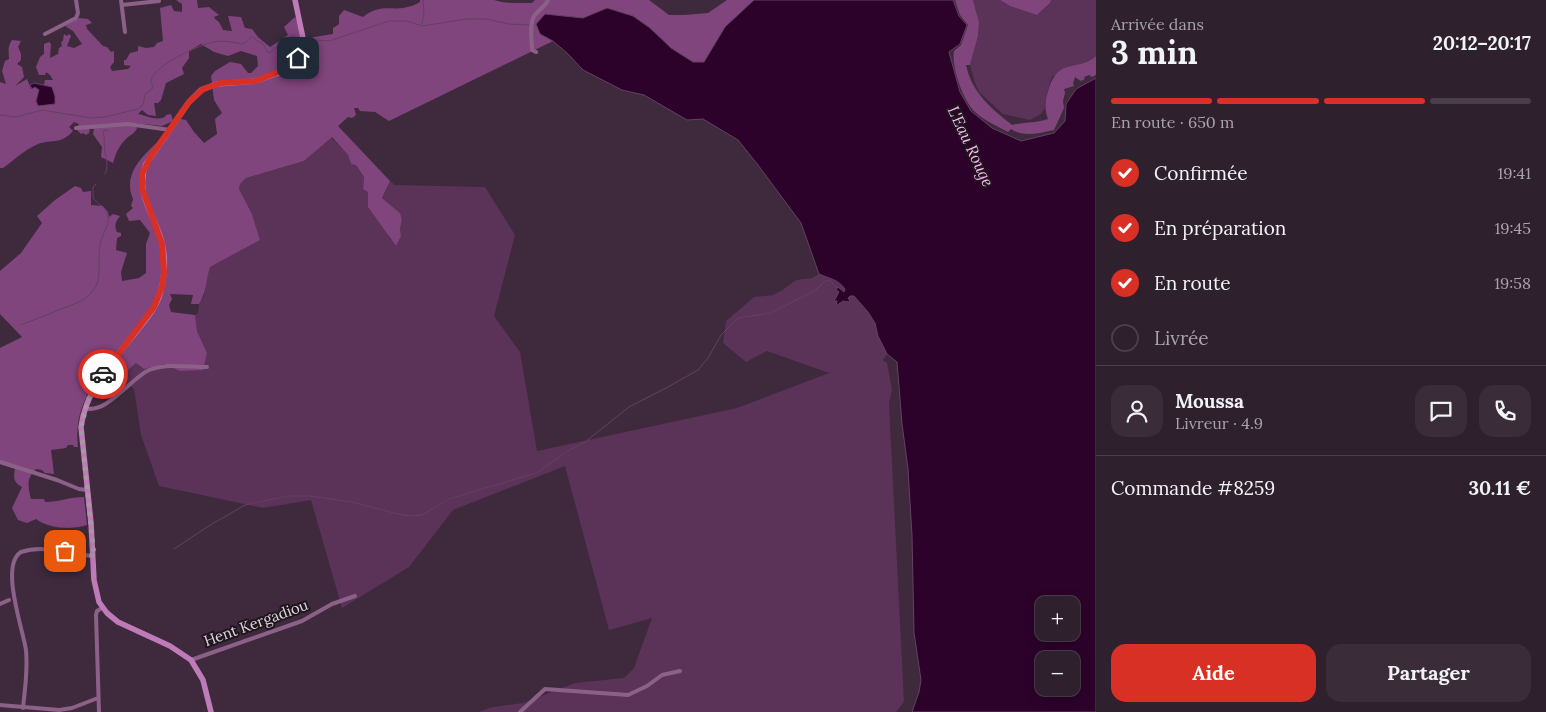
<!DOCTYPE html>
<html lang="fr">
<meta charset="utf-8">
<style>
:root{--surface:#2e202d;--page:#3a2d39;--text:#f1f3f6;--muted:#a7a3aa;--line:#493e49;--accent:#d93025}
body{margin:0;font-family:Lora,serif;background:var(--page);color:var(--text);height:100vh;display:flex;flex-direction:column;font-size:19px;white-space:nowrap}
*{box-sizing:border-box;margin:0}
p{font-size:16px;color:var(--muted)}
.icon{flex:none;width:28px;height:28px;fill:none;stroke:currentColor;stroke-width:2;stroke-linecap:round;stroke-linejoin:round}
.map{position:relative;flex:1;overflow:hidden}
.details{display:flex;flex-direction:column;background:var(--surface);width:450px}
.details>*{flex:none}
.tools{position:absolute;left:1035px;top:596px;display:grid;gap:10px}
.tools a{display:grid;place-items:center;width:45px;height:45px;border-radius:10px;background:var(--surface);box-shadow:0 2px 12px #0003,0 0 0 1px var(--line);font-size:25px}
.pin{position:absolute;display:grid;place-items:center;width:42px;height:42px;color:#fff;margin:-21px;border-radius:10px;box-shadow:0 2px 8px #0006}
.courier{position:absolute;display:grid;place-items:center;width:50px;height:50px;margin:-25px;border:4px solid #d93025;border-radius:50%;background:#fff;color:#222;box-shadow:0 1px 6px #0007}
.summary em{font-style:normal;font-weight:700}
.summary div{display:flex;flex-direction:column-reverse}
.summary{display:flex;align-items:center;justify-content:space-between;height:85px;padding:0 15px}
h1{font-size:32px;font-weight:700;line-height:38px}
.bar{display:grid;grid-template-columns:repeat(4,1fr);gap:8px 5px;align-content:center;height:60px;padding:0 15px}
.bar i{height:6px;border-radius:4px;background:var(--line)}
.bar .selected{background:var(--accent)}
.bar p{grid-column:span 4}
.line{display:flex;align-items:center;gap:12px;padding:0 15px;border-top:1px solid var(--line)}
.line div{flex:1}
.round{display:grid;place-items:center;flex:none;width:52px;height:52px;border-radius:15px;background:var(--page)}
ol{padding:0 15px;list-style:none}
li{display:flex;align-items:center;gap:15px;height:55px}
li p{margin-inline-start:auto}
li .icon{padding:5px;border-radius:50%;background:var(--accent);color:#fff;stroke-width:4}
li:last-child{color:var(--muted)}
li i{width:28px;height:28px;border:2px solid var(--line);border-radius:50%}
.button{display:flex;gap:10px;margin-top:auto;padding:10px 15px}
.button a{flex:1;height:58px;border-radius:15px;background:var(--accent);color:#fff;font-size:20px;font-weight:700;line-height:58px;text-align:center}
.button a+a{background:var(--page);color:var(--text)}
main{display:flex;flex:1;min-height:0}
.map>svg:first-child{display:block}
.green{fill:#5b3258;fill-rule:evenodd}
.forest{fill:#81457d}
.water{fill:#2c022b;stroke:#624161;fill-rule:evenodd}
.lines{fill:none;stroke-linecap:round;stroke-linejoin:round}
.stream{stroke:#624161;stroke-width:1}
.street{stroke:#8c6188;stroke-width:4}
.secondary{stroke:#be7bb8;stroke-width:5.5}
.done{stroke:#a898a6;stroke-width:5;stroke-dasharray:0 9}
.route{stroke:#d93025;stroke-width:6}
.labels{text-anchor:middle;stroke-width:4;stroke-linejoin:round;paint-order:stroke}
.street-label{font-size:15px;fill:#e1d4df;stroke:#1f161e}
.water-label{font-size:16px;font-style:italic;fill:#fbb5f4;stroke:#1f161e}
</style>
<main>
<div class="map">
<svg width="1096" height="712" viewBox="0 0 1096 712">
<rect width="100%" height="100%" fill="#3e2a3c"/>
<path class="green" d="M754 0H953L959 16 967 25 960 44 949 52 960 91 971 111 992 128 1021 141 1054 133 1065 121 1066 104 1076 89 1096 78V712H912L919 692 921 680 914 633 912 535 908 469 902 424 897 362 887 354 883 360 887 363 892 390 889 403 890 425 904 702 896 712H478L493 707 523 703 575 683 624 678 634 668 652 618 609 630 565 466 453 510 409 567 342 608 311 500 263 508 159 486 141 435 134 389 120 377 136 363 144 369 164 364 180 370 207 353 197 331 195 315 198 313 199 304 204 296V287L210 267 260 240 252 214 239 189 240 184 246 178 304 161 331 137 348 155 351 164 356 165 364 177 363 188 368 192 389 237 396 246 401 236 400 229 402 219 400 213 382 198 390 181 395 185 485 187 515 235 494 316 520 352 537 451 737 408 829 373 767 351 746 362 723 343 726 321 754 297 773 295 781 291 796 280 812 278 819 274 801 223 758 165 738 140 703 119 687 120 644 95 622 90 583 70 568 54 553 41 540 34 693 62ZM1044 605H1071V632H1044ZM1044 660H1071V688H1044Z
M973 0H1000L1010 6 1037 15 1050 3 1051 0H1096V56L1091 60 1052 77 1047 93 1044 110 1041 114 1030 120 1003 114 980 93 975 83 970 65 978 36 979 22Z"/>
<path class="forest" d="M176 0H197L198 8 209 7 219 15 214 17 215 19 219 22 223 30 232 31 228 16 241 17 245 28 252 29 258 37 270 47 288 35 284 27 295 17C300 24 301 36 299 44L307 45 308 38 333 34V28L339 24V16L344 10 363 17C385 0 395 16 420 2V0H494C506 4 520 3 532 3L535 0H649L669 15H684L708 13 727 0H754L725 27 704 62H693L671 48 650 28 633 16 608 8 583 18 545 14 540 34 553 41 389 121 375 112 360 111 358 108H354L356 115 352 118 348 117 338 126 390 181 382 198 400 213 402 219 400 229 401 236 396 246 368 207V192L363 189 364 177 356 165 351 164 348 155 332 137 304 161 246 178 240 184 239 189 252 214 260 240 210 267C206 280 206 294 199 304H191L193 295 170 294 172 299 169 305 171 312 195 315 197 331 207 353 203 370 180 371 164 364 144 369 136 363 120 377 116 372 99 389 93 385C81 404 75 424 78 447H74L73 445H68L66 448 51 450 54 474 45 473 42 470 36 469C26 478 28 487 31 499H44L45 502C59 502 70 497 84 497L87 525C71 530 50 529 36 519L27 523 18 520 12 508 22 487C14 482 13 479 15 469L0 464V348L22 337 0 314V271L21 253 42 223 37 216 55 200 75 186 81 188 83 192 91 191V205L103 206 108 212 109 217 113 214 120 216C115 223 114 224 117 232L121 233V236L117 238 116 250 127 253 121 272 122 281 139 278 146 273V244L150 233 140 220 129 221 126 214 133 208 131 206 133 199C118 164 163 143 180 119L186 120 194 132 204 143 217 134 215 119 222 113 214 100 211 76 215 71 230 62 241 64 248 73H251L258 66 257 56 241 51 228 56 214 52 201 44 189 51V58L182 68 184 74 166 83 161 100 158 103H154L156 116 148 115 142 110 138 114C148 116 154 121 165 117L166 115 171 114 173 121 162 126 133 123 137 128C135 133 132 134 128 137 120 144 116 152 113 163L101 157 102 147 93 134 94 129 90 128 89 133 86 135 83 133 81 134 76 129 79 124 74 122 69 127 73 131C60 146 50 138 36 145 24 150 13 161 3 168H0V82L6 84 2 71 5 61 9 59C9 51 7 48 12 40L21 41 18 47 21 54V60L17 64 22 67 24 77 15 86 27 79 31 89 35 87 39 90 36 101 49 86 44 85 45 80H53L50 75 46 72 45 75H39L36 67 40 57 44 54V44L49 42 51 44 50 58 58 54 59 48 62 46 61 42 63 41 64 34 67 36 69 34 71 36 67 46 74 48 82 44 73 31 65 26 79 18 88 19 92 23 86 25 87 29 103 46 107 47 111 52 113 51 114 52V62L110 67 112 71 128 69 131 66 124 65V60H126L130 53 138 51V46L146 48 154 47 157 43 163 41 160 8 171 5 174 11 182 12V4Z
M955 0H973L979 22 978 36 970 65H966C972 93 991 108 1012 125 1025 122 1036 123 1048 119 1044 108 1045 100 1049 88 1059 57 1078 72 1096 56V75L1092 77 1089 75 1084 77 1085 79 1081 81 1075 77 1073 83 1074 86 1064 89 1065 93 1063 101 1064 108 1054 130C1040 133 1023 138 1011 129L1008 132C997 126 983 120 974 111 963 100 951 66 954 51L961 45 968 25 960 15Z
M1000 0H1051L1050 3 1037 15 1010 6Z"/>
<path class="water" d="M754 0H953L959 16 967 25 960 44 949 52 960 92 971 111 992 128 1021 141 1054 133 1065 121 1066 104 1076 89 1096 78V712H912L919 692 921 680 914 633 912 535 908 469 902 424 897 362 887 354 878 336 875 323 868 312 854 296H850L848 298 850 301 849 302 843 301 836 306 837 301H834L839 292 836 290 838 287 844 292 845 289C838 279 830 279 819 274L801 223 758 165 738 140 703 119 687 120 644 95 622 90 583 70 568 54 553 41 540 34 536 24 545 14 583 18 607 8 633 16 650 28 671 48 693 62H704L725 27ZM1044 605H1071V632H1044ZM1044 660H1071V688H1044Z
M34 83 52 87 55 96V104L38 106 36 101 39 90 35 87 32 89 30 85Z"/>
<g class="lines">
<path class="stream" d="M422 24 424 13 423 0
M304 39 329 41 389 21H407L422 26 467 19H486L509 24 529 25
M0 115 16 117 42 110 91 118 105 117 138 109 143 105 145 94 153 88C153 88 151 82 151 81 152 66 201 44 214 42 224 40 232 42 242 44L248 41 251 36 259 42 262 43 269 53 292 36 300 39
M105 174C109 165 106 161 105 153 104 146 105 139 103 132L104 130 108 131
M21 325 79 302C107 286 96 271 100 245 101 235 110 226 108 216 107 207 98 205 93 198V187L96 184
M174 549 207 527 245 505 287 496H310L352 502 394 513 408 516 422 515 449 499 536 473 568 451 585 442 629 407 666 388 698 370 708 358 721 335 738 318 771 313 816 290 824 282 830 280 837 288"/>
<path class="street" d="M121 0 125 32
M122 5 159 1
M45 34 76 18 78 13 76 0
M536 52 532 50C532 40 529 25 534 16 538 10 545 7 548 0
M76 128 128 124 170 130
M85 408C106 415 130 379 149 370 167 363 189 367 207 367
M0 462 57 480 79 489 87 490
M0 604 9 600
M191 660 302 621 332 604 355 596
M0 705 59 710 72 708 98 698
M23 708C25 688 28 670 26 650 22 626 0 565 21 552 46 544 69 555 93 556
M99 712 96 615 97 611 102 608
M520 712 545 689 628 695 647 686 662 675 680 671"/>
<path class="secondary" d="M211 712 203 680 191 660 170 646 118 622 107 613 99 602 94 580 91 523 81 427C86 389 113 360 136 332 146 319 158 306 161 290 165 273 166 253 160 236 152 212 135 191 146 164L189 102 201 90 217 84 256 81 284 71 294 63 301 52 303 38 295 0"/>
</g>
<g class="lines">
<path class="done" d="M65 551 94 556 81 427 88 400 93 390 103 374"/>
<path class="route" d="M103 374 154 307 162 287 164 272 162 244 142 188V174L151 156 189 102 203 89 221 83 256 81 288 68 298 58"/>
</g>
<g class="labels">
<g class="street-label">
<text transform="translate(256 623) rotate(-20)" y="5">Hent Kergadiou</text>
</g>
<g class="water-label">
<text transform="translate(971 146) rotate(65)" y="6">L'Eau Rouge</text>
</g>
</g>
</svg>
<div class="tools">
<a>+</a>
<a>−</a>
</div>
<div class="pin" style="left:65px;top:551px;background:#ea580c"><svg class="icon" aria-label="bag" viewBox="0 0 24 24"><path d="M5 8h14l-1 12H6zM9 8a3 3 0 0 1 6 0"/></svg></div>
<div class="pin" style="left:298px;top:58px;background:#1f2937"><svg class="icon" aria-label="home" viewBox="0 0 24 24"><path d="M3 11l9-7 9 7M6 9v11h12V9"/></svg></div>
<div class="courier" style="left:103px;top:374px"><svg class="icon" aria-label="car" viewBox="0 0 24 24"><path d="M5 17H2v-5l4-1 3-4h7l3 4 3 1v5h-3M9 17h6M6 11h13"/><circle cx="7" cy="17" r="2"/><circle cx="17" cy="17" r="2"/></svg></div>
</div>
<section class="details">
<div class="summary"><div><h1>3 min</h1><p>Arrivée dans</p></div><em>20:12–20:17</em></div>
<div class="bar"><i class="selected"></i><i class="selected"></i><i class="selected"></i><i></i><p>En route · 650 m</p></div>
<ol>
<li><svg class="icon" aria-label="check" viewBox="0 0 24 24"><path d="M5 12l5 5 9-10"/></svg>Confirmée<p>19:41</p></li>
<li><svg class="icon" aria-label="check" viewBox="0 0 24 24"><path d="M5 12l5 5 9-10"/></svg>En préparation<p>19:45</p></li>
<li><svg class="icon" aria-label="check" viewBox="0 0 24 24"><path d="M5 12l5 5 9-10"/></svg>En route<p>19:58</p></li>
<li><i></i>Livrée</li>
</ol>
<div class="line" style="height:90px"><a class="round"><svg class="icon" aria-label="person" viewBox="0 0 24 24"><circle cx="12" cy="8" r="4"/><path d="M4 21q1-7 8-7t8 7"/></svg></a><div><b>Moussa</b><p>Livreur · 4.9</p></div><a class="round"><svg class="icon" aria-label="chat" viewBox="0 0 24 24"><path d="M4 5h16v11H9l-5 4z"/></svg></a><a class="round"><svg class="icon" aria-label="phone" viewBox="0 0 24 24"><path d="M5 4h4l2 5-3 2q2 4 5 5l2-3 5 2v4C11 20 4 13 5 4z"/></svg></a></div>
<div class="line" style="height:65px"><div>Commande #8259</div><b>30.11 €</b></div>
<div class="button"><a>Aide</a><a>Partager</a></div>
</section>
</main>
